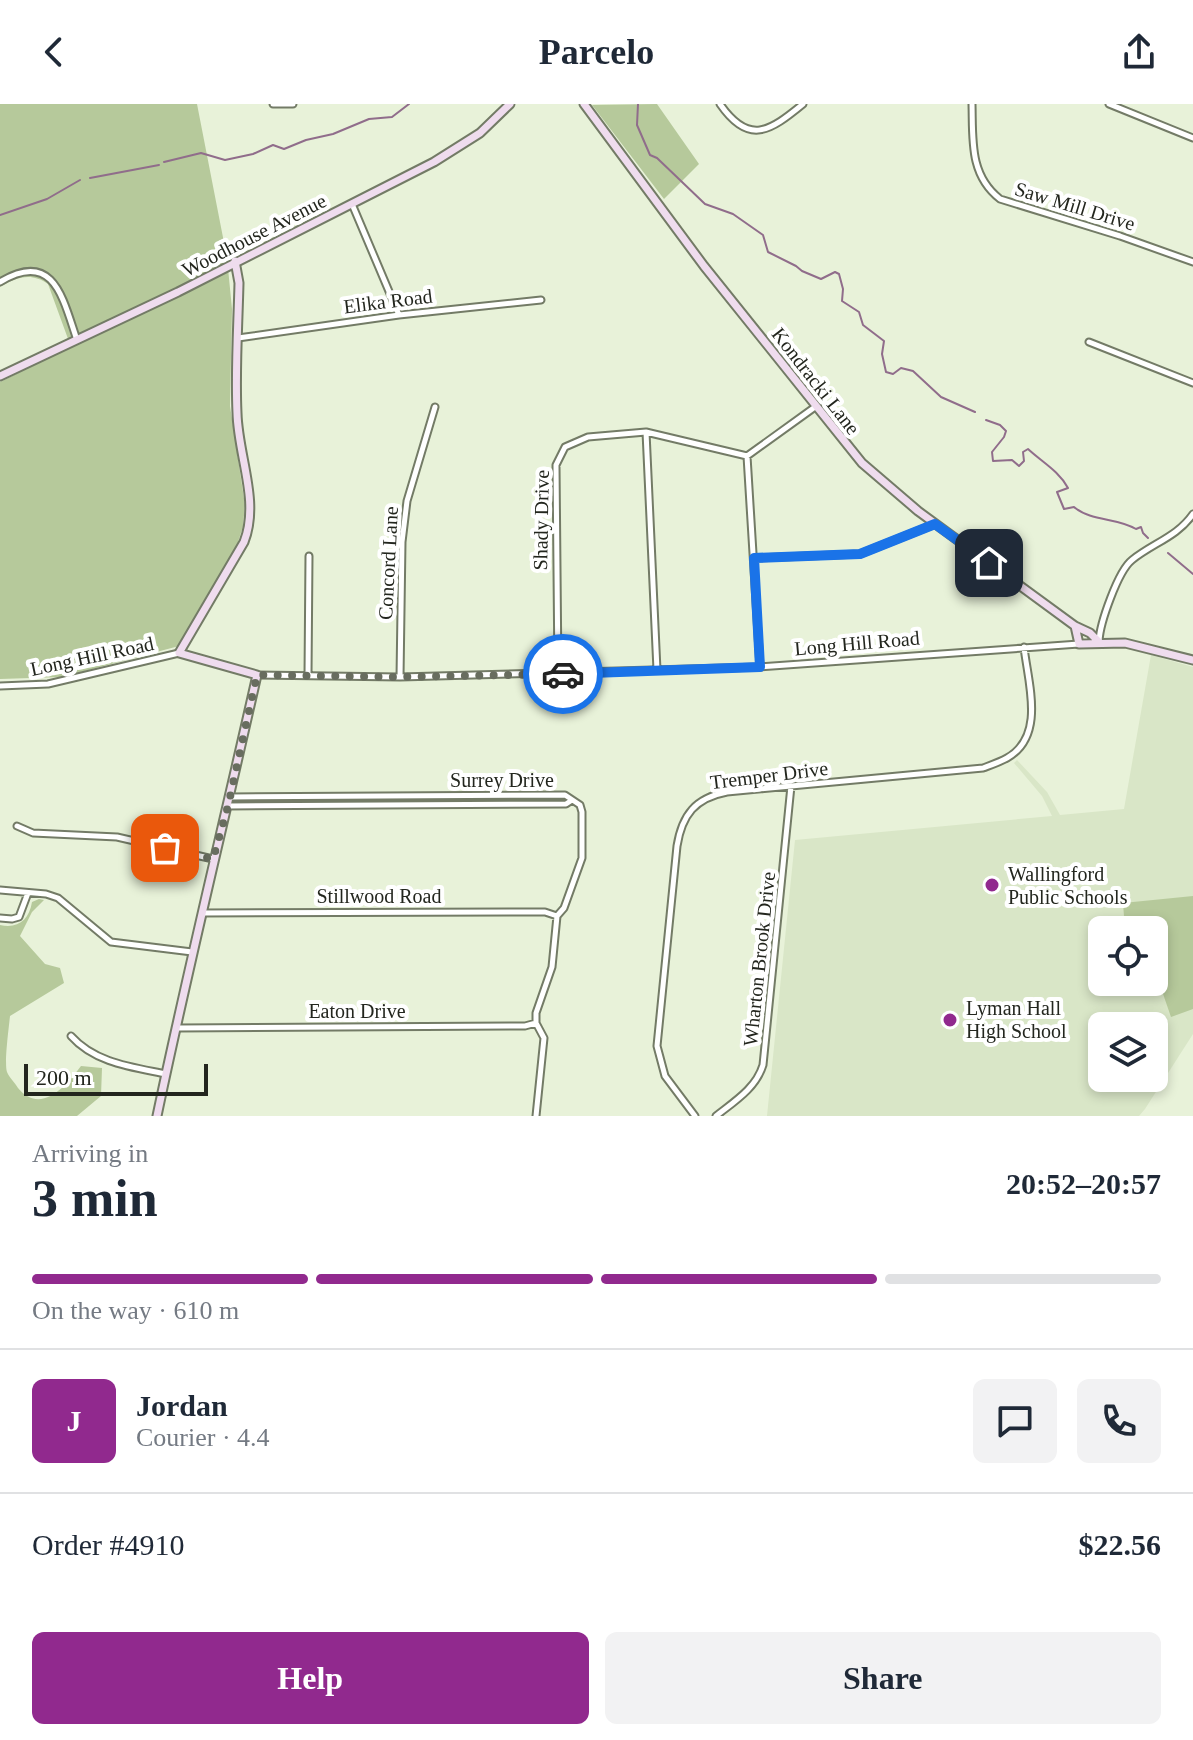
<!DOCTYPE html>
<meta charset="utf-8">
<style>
:root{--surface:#fff;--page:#f2f2f3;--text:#1f2937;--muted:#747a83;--line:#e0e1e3;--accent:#91298e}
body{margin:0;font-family:Georgia,serif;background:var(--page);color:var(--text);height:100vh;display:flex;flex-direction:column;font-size:30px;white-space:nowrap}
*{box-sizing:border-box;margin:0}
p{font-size:26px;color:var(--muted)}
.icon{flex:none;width:44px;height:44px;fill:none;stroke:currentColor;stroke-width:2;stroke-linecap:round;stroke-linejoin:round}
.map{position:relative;height:1012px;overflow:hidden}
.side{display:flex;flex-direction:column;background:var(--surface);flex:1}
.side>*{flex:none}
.fabs{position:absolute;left:1088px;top:812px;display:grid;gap:16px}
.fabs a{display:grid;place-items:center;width:80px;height:80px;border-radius:12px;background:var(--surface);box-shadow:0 4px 12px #0003;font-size:40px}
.scale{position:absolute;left:24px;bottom:20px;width:184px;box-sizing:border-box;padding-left:8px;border:4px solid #23261e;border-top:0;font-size:22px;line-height:28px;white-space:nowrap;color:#23261e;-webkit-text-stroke:6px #fff;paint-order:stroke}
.pin{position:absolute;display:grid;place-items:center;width:68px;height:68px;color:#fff;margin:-34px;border-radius:16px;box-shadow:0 4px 12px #0006}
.courier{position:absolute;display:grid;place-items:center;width:80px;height:80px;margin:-40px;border:6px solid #1a73e8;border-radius:50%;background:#fff;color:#222;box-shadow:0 2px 10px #0007}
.summary em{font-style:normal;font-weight:700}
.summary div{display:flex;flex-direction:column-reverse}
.summary{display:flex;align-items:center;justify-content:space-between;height:136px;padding:0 32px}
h1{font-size:52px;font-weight:700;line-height:60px}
.bar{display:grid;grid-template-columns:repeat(4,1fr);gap:12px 8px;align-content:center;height:96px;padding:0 32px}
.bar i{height:10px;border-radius:6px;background:var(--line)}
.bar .selected{background:var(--accent)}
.bar p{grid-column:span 4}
.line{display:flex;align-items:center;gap:20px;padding:0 32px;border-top:2px solid var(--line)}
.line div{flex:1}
.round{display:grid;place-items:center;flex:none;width:84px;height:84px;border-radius:12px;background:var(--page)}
.primary-button{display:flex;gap:16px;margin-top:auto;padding:16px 32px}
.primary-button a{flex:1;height:92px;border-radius:12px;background:var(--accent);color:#fff;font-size:32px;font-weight:700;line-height:92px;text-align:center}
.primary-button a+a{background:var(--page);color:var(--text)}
header{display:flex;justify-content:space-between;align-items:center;height:104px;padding:0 32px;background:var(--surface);font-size:36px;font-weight:700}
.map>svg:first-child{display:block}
.built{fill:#d9e6c7;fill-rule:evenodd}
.green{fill:#b6c99b}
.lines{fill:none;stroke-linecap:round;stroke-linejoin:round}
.stream{stroke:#906d8b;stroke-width:2}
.street-casing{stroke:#737b66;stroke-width:9}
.secondary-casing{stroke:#737b66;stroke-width:11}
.street{stroke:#fff;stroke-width:5}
.secondary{stroke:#efdcee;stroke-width:7}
.done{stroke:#686d5f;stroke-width:8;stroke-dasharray:0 14.4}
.route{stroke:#1a73e8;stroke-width:10}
.poi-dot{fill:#91298e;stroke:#fff;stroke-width:3}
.labels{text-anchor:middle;stroke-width:8;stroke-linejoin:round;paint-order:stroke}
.street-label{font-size:20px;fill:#23261e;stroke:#fff}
.poi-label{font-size:20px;fill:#23261e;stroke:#fff;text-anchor:start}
</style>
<header><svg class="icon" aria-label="back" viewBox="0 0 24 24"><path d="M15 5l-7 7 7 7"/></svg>Parcelo<svg class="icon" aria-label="share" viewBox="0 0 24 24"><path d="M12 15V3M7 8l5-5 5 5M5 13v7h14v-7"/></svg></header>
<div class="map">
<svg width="1193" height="1012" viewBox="0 0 1193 1012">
<rect width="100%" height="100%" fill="#e8f2d9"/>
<path class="built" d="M1151 551 1193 563V930L1145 1005 1139 1012H767L795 736 1052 712 1042 692 1014 659 1017 656 1047 688 1060 711 1124 705ZM1102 826H1154V878H1102ZM1102 922H1154V974H1102Z"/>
<path class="green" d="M0 0H197L227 154 232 205 230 302 245 401 243 422 236 445 179 542 62 573 0 575V278L71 243 48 180C31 168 17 173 0 183Z
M657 0 699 60 664 95 592 1Z
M1193 792V905L1171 913 1161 884 1162 883 1154 876V826H1125L1123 799Z
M39 795 44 796 32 808 20 832 45 860 60 864 64 879 10 912C9 923 4 959 7 968 9 973 15 979 18 984 41 1012 67 981 81 962L102 964 101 992 77 1012H0V821C18 825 29 816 32 798Z"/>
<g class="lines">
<path class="stream" d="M638 0 637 21 650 51 657 54 705 100 733 110 763 131 768 148 796 162 802 167 821 175 835 168 839 170 843 185 842 197 859 208 863 221 884 237 882 250 886 268 893 270 901 264 913 267 941 293 975 308
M164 58 201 49 225 56 253 50 273 41 284 45 306 36 333 30 369 15 392 13 409 0
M90 74 159 61
M0 111 47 95 80 76
M986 316 1000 321 1006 327 1004 333 992 348 993 357 1012 356 1019 362 1024 357 1023 348 1028 345C1042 358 1059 367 1068 384L1057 388 1064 405 1074 403C1092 418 1116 413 1136 425L1141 423 1143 429 1148 434
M1168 449 1193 470"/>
<g class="street-casing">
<path id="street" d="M273 0H293
M720 0C749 42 770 27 803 0
M972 0C973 35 969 71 1000 95L1120 132 1193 158
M1109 0 1193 34
M352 100 399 211
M0 178C54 145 63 195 77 236
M238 234 399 211 541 196
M1089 238 1193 279
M646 328 657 566
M747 352 760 563
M754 454 860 450 935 420
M1099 537C1100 519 1118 467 1132 456 1153 439 1177 433 1193 410
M558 570 556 361 565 343 588 333 646 328 747 352 815 303
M257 571 400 573 760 563 1079 540
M308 571 309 452
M400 573 402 438 407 397 435 303
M0 582 48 580 179 549
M230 693 565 691 580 701 582 708V754L564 804 557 812 552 863 536 909V919L544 934 536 1012
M228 702 566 700 572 696
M17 722 33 729 117 733 213 755
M0 786 46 790 58 794 111 838 192 848
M202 809 545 808 557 812
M0 814 12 815 19 813 28 789
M178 924 525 922 536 919
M71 932C95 959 132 963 166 970
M695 1012 665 972 657 942 677 742C682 711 695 694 727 688L983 664C991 661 1000 658 1007 654 1046 632 1028 579 1024 543
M716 1012C735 997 756 984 763 961L791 682"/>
</g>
<g class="secondary-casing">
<path id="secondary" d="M584 0 704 162 862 359 918 407 1075 522 1090 529 1099 538
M0 272 178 188 434 58 480 29 510 0
M1075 522 1079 540 1125 539 1193 556
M157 1012C188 864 224 718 257 571L179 549 244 438C260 397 238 352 237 309 235 266 238 222 239 179L235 157"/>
</g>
<use href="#street" class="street"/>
<use href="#secondary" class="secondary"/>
</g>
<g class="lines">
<path class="done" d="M165 744 213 755 228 702 257 571 400 573 563 570"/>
<path class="route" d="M563 570 760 563 754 454 860 450 935 420 989 459"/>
</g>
<g class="poi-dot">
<circle cx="992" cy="781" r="8"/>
<circle cx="950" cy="916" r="8"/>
</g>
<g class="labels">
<g class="street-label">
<text transform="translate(1075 102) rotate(17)" y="7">Saw Mill Drive</text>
<text transform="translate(254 131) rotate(-27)" y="7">Woodhouse Avenue</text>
<text transform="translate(388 197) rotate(-7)" y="7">Elika Road</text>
<text transform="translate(816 277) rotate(52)" y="7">Kondracki Lane</text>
<text transform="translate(541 416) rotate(-89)" y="7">Shady Drive</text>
<text transform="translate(388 459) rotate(-87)" y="7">Concord Lane</text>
<text transform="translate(857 539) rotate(-5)" y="7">Long Hill Road</text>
<text transform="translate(92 552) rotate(-12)" y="7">Long Hill Road</text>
<text transform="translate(769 671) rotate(-7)" y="7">Tremper Drive</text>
<text x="502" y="683">Surrey Drive</text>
<text x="379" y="799">Stillwood Road</text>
<text transform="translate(759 855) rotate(-84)" y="7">Wharton Brook Drive</text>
<text x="357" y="914">Eaton Drive</text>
</g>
<g class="poi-label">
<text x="1008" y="777">Wallingford<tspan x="1008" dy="23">Public Schools</tspan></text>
<text x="966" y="911">Lyman Hall<tspan x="966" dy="23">High School</tspan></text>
</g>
</g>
</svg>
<div class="fabs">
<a><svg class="icon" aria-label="locate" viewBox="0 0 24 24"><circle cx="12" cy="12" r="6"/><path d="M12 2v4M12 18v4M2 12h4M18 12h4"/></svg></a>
<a><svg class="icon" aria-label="layers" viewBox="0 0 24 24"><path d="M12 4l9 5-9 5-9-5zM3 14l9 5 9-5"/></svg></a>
</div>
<div class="scale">200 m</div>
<div class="pin" style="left:165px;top:744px;background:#ea580c"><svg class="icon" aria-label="bag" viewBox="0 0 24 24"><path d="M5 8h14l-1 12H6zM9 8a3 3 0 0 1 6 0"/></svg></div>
<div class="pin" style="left:989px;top:459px;background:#1f2937"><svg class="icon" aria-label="home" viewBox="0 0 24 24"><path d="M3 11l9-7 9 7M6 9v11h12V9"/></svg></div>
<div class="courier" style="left:563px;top:570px"><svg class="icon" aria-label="car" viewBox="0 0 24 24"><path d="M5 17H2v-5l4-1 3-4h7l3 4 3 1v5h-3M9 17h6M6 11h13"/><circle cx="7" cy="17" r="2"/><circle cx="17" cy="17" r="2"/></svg></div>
</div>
<section class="side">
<div class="summary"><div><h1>3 min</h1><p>Arriving in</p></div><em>20:52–20:57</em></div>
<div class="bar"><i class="selected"></i><i class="selected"></i><i class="selected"></i><i></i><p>On the way · 610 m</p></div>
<div class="line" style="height:144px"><b class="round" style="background:var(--accent);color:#fff">J</b><div><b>Jordan</b><p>Courier · 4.4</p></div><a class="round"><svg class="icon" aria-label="chat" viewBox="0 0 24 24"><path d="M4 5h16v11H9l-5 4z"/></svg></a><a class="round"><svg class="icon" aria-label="phone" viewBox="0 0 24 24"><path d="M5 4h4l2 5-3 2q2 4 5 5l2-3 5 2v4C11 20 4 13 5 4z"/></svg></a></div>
<div class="line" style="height:104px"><div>Order #4910</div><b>$22.56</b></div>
<div class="primary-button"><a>Help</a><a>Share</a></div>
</section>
